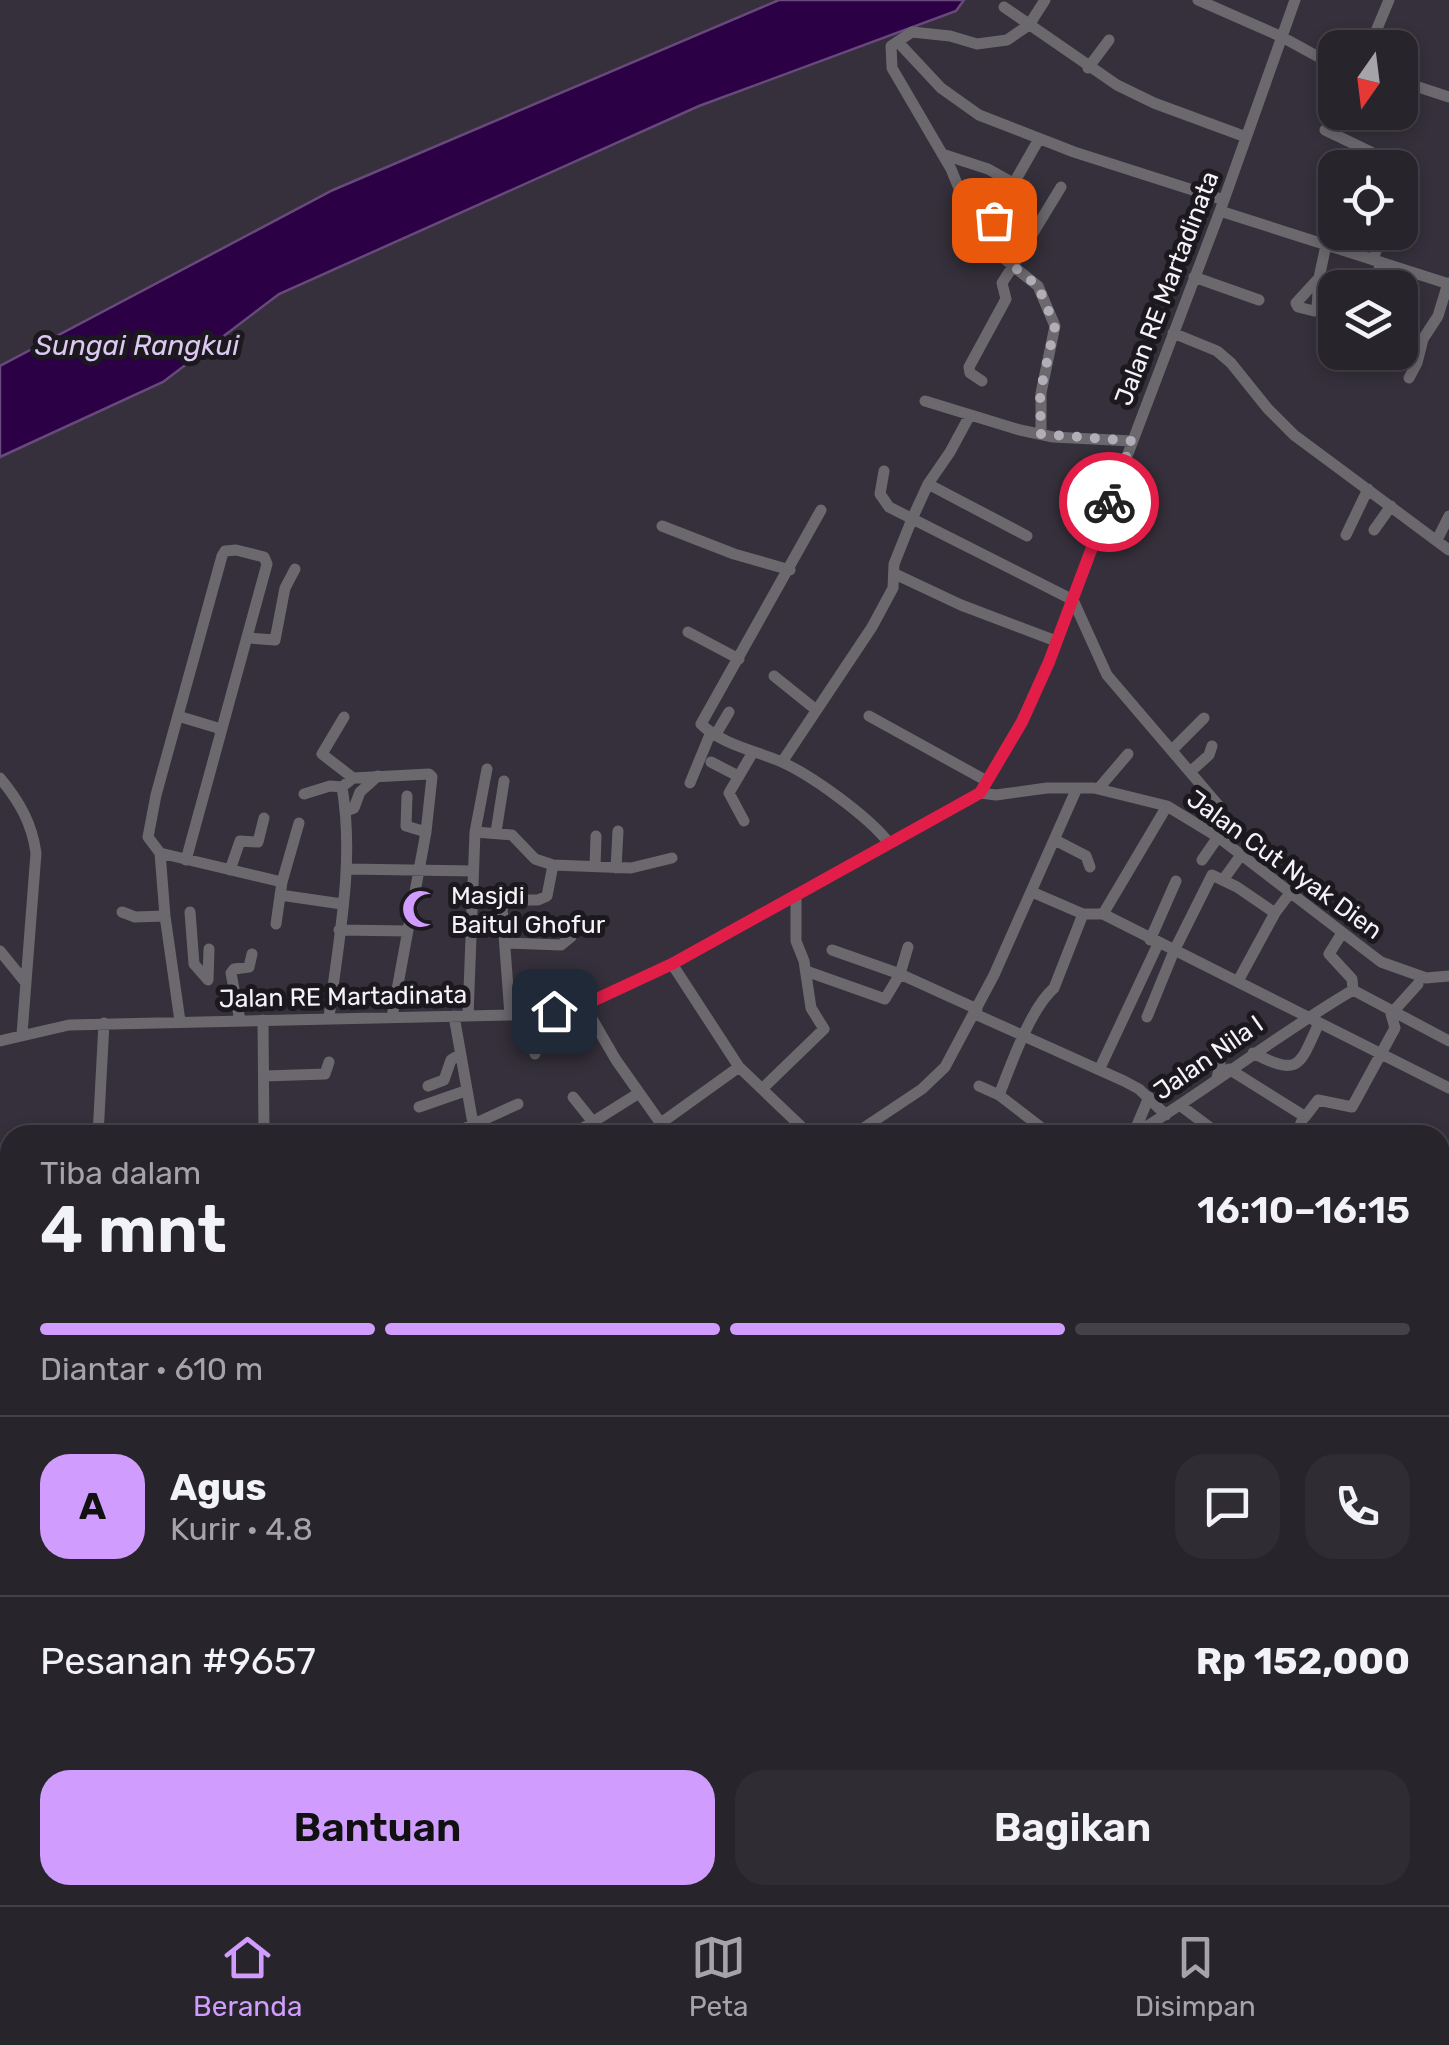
<!DOCTYPE html>
<html lang="id">
<meta charset="utf-8">
<style>
:root{--surface:#28242c;--page:#302c34;--text:#f1f3f6;--muted:#a5a4a9;--line:#444148;--accent:#d09dff}
body{margin:0;font-family:Rubik,sans-serif;background:var(--page);color:var(--text);height:100vh;display:flex;flex-direction:column;font-size:38px;white-space:nowrap}
*{box-sizing:border-box;margin:0}
p{font-size:32px;color:var(--muted)}
.icon{flex:none;width:55px;height:55px;fill:none;stroke:currentColor;stroke-width:2;stroke-linecap:round;stroke-linejoin:round}
.map{position:relative;flex:1;overflow:hidden}
.side{position:absolute;left:0px;top:1125px;width:1450px;height:780px;display:flex;flex-direction:column;background:var(--surface);border-radius:30px 30px 0 0;box-shadow:0 5px 15px #0003,0 0 0 2px var(--line)}
.side>*{flex:none}
.needle{width:65px;rotate:194deg}
.tools{position:absolute;left:1318px;top:30px;display:grid;gap:20px}
.tools a{display:grid;place-items:center;width:100px;height:100px;border-radius:20px;background:var(--surface);box-shadow:0 5px 15px #0003,0 0 0 2px var(--line);font-size:50px}
.pin{position:absolute;display:grid;place-items:center;width:85px;height:85px;color:#fff;margin:-42px;border-radius:20px;box-shadow:0 5px 15px #0006}
.courier{position:absolute;display:grid;place-items:center;width:100px;height:100px;margin:-50px;border:8px solid #e11d48;border-radius:50%;background:#fff;color:#222;box-shadow:0 2px 12px #0007}
.head em{font-style:normal;font-weight:600}
.head div{display:flex;flex-direction:column-reverse}
.head{display:flex;align-items:center;justify-content:space-between;height:170px;padding:0 40px}
h1{font-size:65px;font-weight:600;line-height:75px}
.bar{display:grid;grid-template-columns:repeat(4,1fr);gap:15px 10px;align-content:center;height:120px;padding:0 40px}
.bar i{height:12px;border-radius:8px;background:var(--line)}
.bar .active{background:var(--accent)}
.bar p{grid-column:span 4}
.line{display:flex;align-items:center;gap:25px;padding:0 40px;border-top:2px solid var(--line)}
.line div{flex:1}
.round{display:grid;place-items:center;flex:none;width:105px;height:105px;border-radius:30px;background:var(--page)}
.action{display:flex;gap:20px;margin-top:auto;padding:20px 40px}
.action a{flex:1;height:115px;border-radius:30px;background:var(--accent);color:#111;font-size:40px;font-weight:600;line-height:115px;text-align:center}
.action a+a{background:var(--page);color:var(--text)}
.tab-bar{display:flex;justify-content:space-around;align-items:center;height:140px;border-top:2px solid var(--line);background:var(--surface);font-size:28px;color:var(--muted)}
.tab-bar a{display:grid;justify-items:center;gap:5px}
.tab-bar .active{color:var(--accent)}
.map>svg:first-child{display:block}
.water{fill:#2b0045;stroke:#68497b;stroke-width:2.5}
.lines{fill:none;stroke-linecap:round;stroke-linejoin:round}
.minor{stroke:#6b696e;stroke-width:11}
.done{stroke:#b2aeb7;stroke-width:10;stroke-dasharray:0 18}
.route{stroke:#e11d48;stroke-width:12}
.labels{text-anchor:middle;stroke-width:10;stroke-linejoin:round;paint-order:stroke}
.street-label{font-size:25px;fill:#f6f2fa;stroke:#1b191e}
.poi-label{font-size:25px;fill:#f6f2fa;stroke:#1b191e;text-anchor:start}
.water-label{font-size:28px;font-style:italic;fill:#dcc8f1;stroke:#1b191e}
</style>
<div class="map">
<svg width="1449" height="1905" viewBox="0 0 1449 1905">
<rect width="100%" height="100%" fill="#35303b"/>
<path class="water" d="M779 0H964L956 11 699 106 279 294 163 382 0 457V366L333 190Z"/>
<g class="lines">
<path class="minor" d="M1198 0 1282 37 1335 66
M1004 7 1117 85 1154 103 1246 137
M898 42 941 88 979 115 1074 152 1224 200
M1369 48 1389 0
M1088 68 1109 40
M1403 82 1449 97
M1325 130 1404 168 1400 185
M942 154 988 169 1015 184
M1220 211 1449 284
M1027 244 994 218 1039 139
M1373 260 1382 232
M1194 277 1259 300
M1319 278 1296 303 1298 307 1314 311 1317 308 1319 278 1326 245
M1374 288 1381 262
M1173 333 1217 351 1231 363 1268 409 1294 435 1449 550
M1352 358 1354 352
M1409 378 1417 363 1423 339 1438 316 1448 283
M982 381 970 373 969 367 1006 299 1002 283 1013 266 979 237 951 169 892 68 891 46 912 32 950 36 977 44 1007 40 1029 25 1045 0
M925 401 1020 430 1053 437 1132 441
M1041 434V393L1055 326 1038 286 1013 266 1061 187
M884 471 880 494 889 507 1073 600 1107 675 1219 806 1223 817 1219 838
M928 484 1027 536
M821 510 701 724C720 743 752 750 777 760 809 773 868 816 889 843
M662 526 734 554 790 570
M1374 530 1391 506
M1346 535 1368 489
M1437 540 1449 516
M895 574 961 605 1056 641
M688 632 739 659
M248 638 275 640 285 588 295 569
M774 676 815 709
M178 716 221 729
M869 716 985 780
M344 717 322 754 353 778
M716 734 729 712
M1172 750 1204 718
M711 762 738 776
M782 762 872 627 893 588 894 564 912 519 928 484 950 452 970 415
M1190 772 1209 755 1212 746
M0 778C19 801 32 823 36 853L22 1034
M690 783 711 732
M1099 788 1128 754
M980 793 996 795 1047 788H1094L1167 806 1218 837 1381 962 1426 978 1449 976
M304 794 330 786 342 787 353 778 429 774 432 777 426 832
M346 811 354 808 360 792 378 776
M744 821 729 793 753 752
M475 832 512 835 535 859 553 865 631 868 672 858
M496 832 504 781
M1055 840 1086 856 1090 867
M160 853 165 916 180 1021
M186 860 267 564 264 557 236 550 225 551 222 556 156 795 148 837 160 853 282 882
M1202 860 1218 837
M595 867 596 836
M616 868 618 831
M348 869 473 871
M230 870 240 841 258 842 264 818
M1223 880 1241 855
M1032 892 1083 914H1103L1449 1088
M280 895 342 904
M122 912 135 917 165 916
M190 912 194 964 208 980 209 949
M1103 914 1167 806
M276 924 282 882 299 823
M339 930 408 931
M1342 933 1329 954 1352 979 1353 990
M1150 940 1176 881
M505 943 561 945 571 937
M832 950 900 974 977 1009
M0 951 26 983
M672 964 739 1067 810 1135
M806 971 885 999 900 974 908 947
M1238 981 1275 913 1290 893
M584 1005 616 1060 669 1135
M527 1014 535 1054
M975 1014 1124 1081 1139 1089 1166 1115
M510 1015 502 908 508 900H538L547 896 553 865
M454 1016 475 1135
M468 1016 475 832 487 769
M392 1017 426 832 406 826 407 796
M1147 1017 1174 951 1212 875 1237 887 1275 913
M329 1018C338 941 355 864 342 787
M263 1020 264 1135
M240 1021 231 973 234 969 249 967 252 954
M0 1041 69 1025 510 1015 584 1005 672 964 980 793 1022 721 1049 662 1220 211 1295 0
M1212 1046 1222 1053 1217 1078
M1253 1053C1300 1077 1299 1066 1319 1023
M1100 1068 1158 944
M1229 1069 1304 1116 1296 1135
M265 1076 325 1074 329 1062
M428 1086 444 1080 451 1060 459 1055
M979 1086 999 1095
M762 1089 824 1029 811 1008 804 961 796 941V895
M573 1097 593 1122
M1181 1106 1220 1135
M419 1107 465 1091
M1305 1117 1318 1100 1352 1107 1395 1028 1391 1014 1418 984
M661 1123 739 1067
M98 1135 104 1023
M273 1135 322 1131 374 1135
M450 1135 518 1104
M572 1135 639 1093
M853 1135 922 1089 945 1067 994 975 1077 788
M1051 1135 999 1095C1011 1065 1030 1009 1054 988L1083 914
M1133 1135C1208 1089 1277 1035 1353 990L1449 1041
M1133 1135 1149 1097
M0 1161 10 1157
M0 1245 10 1239
M10 1294V1311
M0 1323 10 1317
M1440 1376 1449 1377
M0 1381 5 1378
M0 1593 10 1598
M0 1620 10 1611
M0 1723 10 1737
M0 1879H10
M62 1895V1905
M743 1895 744 1905
M928 1895 979 1905
M1042 1895V1905
M308 1898 356 1901 386 1897 412 1905
M32 1905V1895
M567 1905 568 1895
M851 1905 852 1895
M1017 1905V1901
M1113 1905 1114 1895
M1175 1905V1895
M1253 1905 1254 1895
M1302 1905 1303 1895
M1369 1905 1372 1895"/>
</g>
<g class="lines">
<path class="done" d="M994 220 1027 244 1013 266 1038 286 1055 326 1040 393 1041 434 1132 441 1109 502"/>
<path class="route" d="M554 1011 584 1005 672 964 980 793 1022 722 1049 662 1109 502"/>
</g>
<defs>
<g id="mosque-bare" transform="scale(3)"><path d="M3.5-4.9A6 6 0 1 0 3.5 4.9A5 5 0 1 1 3.5-4.9Z" fill="#d09dff" stroke="#1b191e" stroke-width="2.5" paint-order="stroke"/></g>
</defs>
<g fill-rule="evenodd">
<use href="#mosque-bare" x="421" y="909"/>
</g>
<g class="labels">
<g class="street-label">
<text transform="translate(1166 288) rotate(-69)" y="9">Jalan RE Martadinata</text>
<text transform="translate(1285 864) rotate(36)" y="9">Jalan Cut Nyak Dien</text>
<text transform="translate(343 996) rotate(-1)" y="9">Jalan RE Martadinata</text>
<text transform="translate(1208 1057) rotate(-35)" y="9">Jalan Nila I</text>
</g>
<g class="poi-label">
<text x="451" y="904">Masjdi<tspan x="451" dy="29">Baitul Ghofur</tspan></text>
</g>
<g class="water-label">
<text x="137" y="355">Sungai Rangkui</text>
</g>
</g>
</svg>
<div class="tools">
<a><svg class="needle" viewBox="-14 -14 28 28"><path d="M0-13l5 13h-10z" fill="#e53935"/><path d="M0 13l5-13h-10z" fill="#a5a4a9"/></svg></a>
<a><svg class="icon" aria-label="locate" viewBox="0 0 24 24"><circle cx="12" cy="12" r="6"/><path d="M12 2v4M12 18v4M2 12h4M18 12h4"/></svg></a>
<a><svg class="icon" aria-label="layers" viewBox="0 0 24 24"><path d="M12 4l9 5-9 5-9-5zM3 14l9 5 9-5"/></svg></a>
</div>
<div class="pin" style="left:994px;top:220px;background:#ea580c"><svg class="icon" aria-label="bag" viewBox="0 0 24 24"><path d="M5 8h14l-1 12H6zM9 8a3 3 0 0 1 6 0"/></svg></div>
<div class="pin" style="left:554px;top:1011px;background:#1f2937"><svg class="icon" aria-label="home" viewBox="0 0 24 24"><path d="M3 11l9-7 9 7M6 9v11h12V9"/></svg></div>
<div class="courier" style="left:1109px;top:502px"><svg class="icon" aria-label="bike" viewBox="0 0 24 24"><circle cx="6" cy="16" r="4"/><circle cx="18" cy="16" r="4"/><path d="M6 16l4-8h5l3 8M10 8l3 8H6M13 5h3"/></svg></div>
<section class="side">
<div class="head"><div><h1>4 mnt</h1><p>Tiba dalam</p></div><em>16:10–16:15</em></div>
<div class="bar"><i class="active"></i><i class="active"></i><i class="active"></i><i></i><p>Diantar · 610 m</p></div>
<div class="line" style="height:180px"><b class="round" style="background:var(--accent);color:#111">A</b><div><b>Agus</b><p>Kurir · 4.8</p></div><a class="round"><svg class="icon" aria-label="chat" viewBox="0 0 24 24"><path d="M4 5h16v11H9l-5 4z"/></svg></a><a class="round"><svg class="icon" aria-label="phone" viewBox="0 0 24 24"><path d="M5 4h4l2 5-3 2q2 4 5 5l2-3 5 2v4C11 20 4 13 5 4z"/></svg></a></div>
<div class="line" style="height:130px"><div>Pesanan #9657</div><b>Rp 152,000</b></div>
<div class="action"><a>Bantuan</a><a>Bagikan</a></div>
</section>
</div>
<nav class="tab-bar">
<a class="active"><svg class="icon" aria-label="home" viewBox="0 0 24 24"><path d="M3 11l9-7 9 7M6 9v11h12V9"/></svg>Beranda</a>
<a><svg class="icon" aria-label="map" viewBox="0 0 24 24"><path d="M3 6l6-2 6 2 6-2v14l-6 2-6-2-6 2zM9 4v14M15 6v14"/></svg>Peta</a>
<a><svg class="icon" aria-label="saved" viewBox="0 0 24 24"><path d="M7 4h10v16l-5-4-5 4z"/></svg>Disimpan</a>
</nav>
